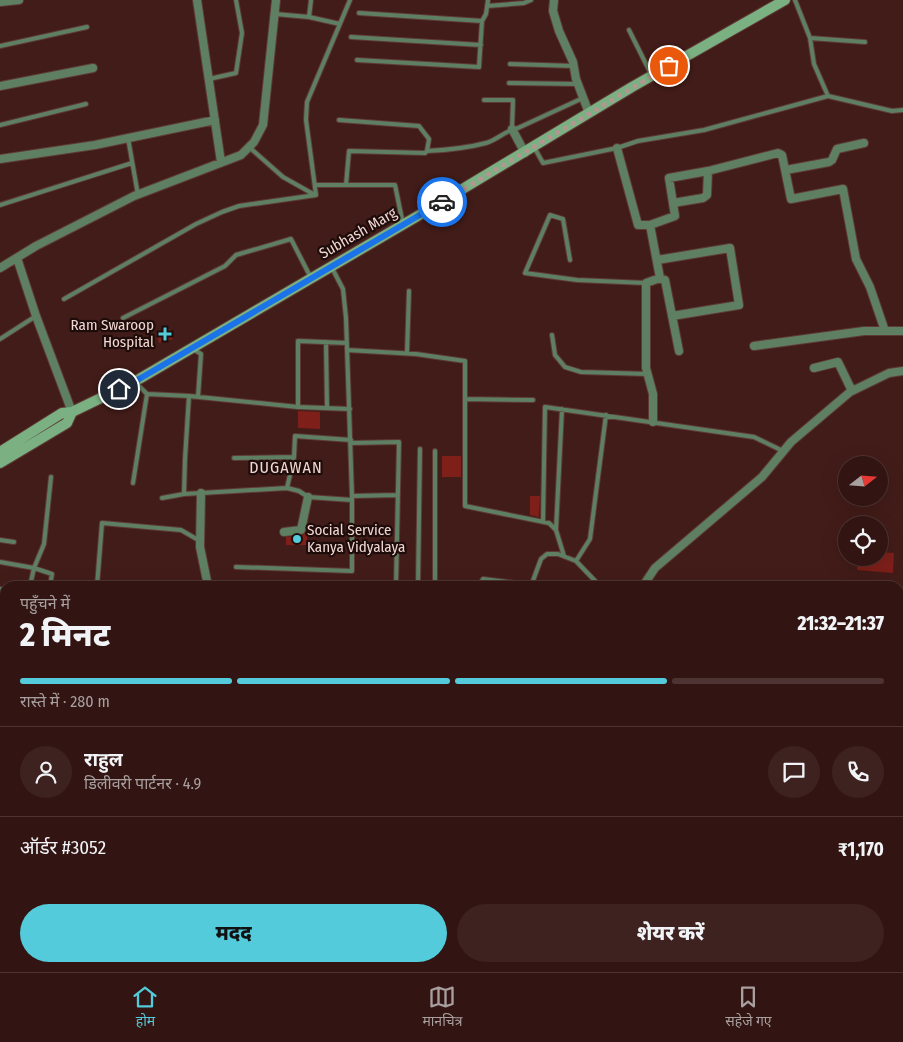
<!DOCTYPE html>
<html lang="hi">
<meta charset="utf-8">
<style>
:root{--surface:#321512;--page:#3d2220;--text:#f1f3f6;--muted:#a89f9f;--line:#4d3432;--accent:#53cbdb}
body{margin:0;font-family:"Fira Sans Condensed","Noto Sans Devanagari",sans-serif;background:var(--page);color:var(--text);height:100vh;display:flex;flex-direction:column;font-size:19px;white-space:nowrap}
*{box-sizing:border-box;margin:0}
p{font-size:16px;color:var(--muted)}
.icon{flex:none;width:28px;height:28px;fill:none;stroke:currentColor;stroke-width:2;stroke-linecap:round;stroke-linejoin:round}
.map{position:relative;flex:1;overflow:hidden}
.sheet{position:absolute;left:0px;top:581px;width:904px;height:391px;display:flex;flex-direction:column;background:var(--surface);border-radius:15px 15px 0 0;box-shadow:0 5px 20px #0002,0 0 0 1px var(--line)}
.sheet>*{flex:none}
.needle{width:32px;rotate:73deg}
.fabs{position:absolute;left:838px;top:456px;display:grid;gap:10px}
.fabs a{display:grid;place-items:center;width:50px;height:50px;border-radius:50%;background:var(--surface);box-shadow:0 5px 20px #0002,0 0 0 1px var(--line);font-size:25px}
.pin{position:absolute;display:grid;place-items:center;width:42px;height:42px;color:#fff;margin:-21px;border:2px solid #fff;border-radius:50%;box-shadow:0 1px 5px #0007}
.courier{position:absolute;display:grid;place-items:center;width:50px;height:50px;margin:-25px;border:4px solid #1a73e8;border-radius:50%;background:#fff;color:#222;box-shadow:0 1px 6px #0007}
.overview em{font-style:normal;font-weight:800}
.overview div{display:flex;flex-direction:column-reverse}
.overview{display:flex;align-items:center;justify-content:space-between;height:85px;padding:0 20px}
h1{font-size:32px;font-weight:800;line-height:38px}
.bar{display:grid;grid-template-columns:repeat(4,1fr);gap:8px 5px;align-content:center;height:60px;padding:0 20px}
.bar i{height:6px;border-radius:4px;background:var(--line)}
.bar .active{background:var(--accent)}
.bar p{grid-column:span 4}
.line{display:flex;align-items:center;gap:12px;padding:0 20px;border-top:1px solid var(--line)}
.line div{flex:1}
.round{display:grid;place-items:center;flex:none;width:52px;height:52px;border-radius:26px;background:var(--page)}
.action{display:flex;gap:10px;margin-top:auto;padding:10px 20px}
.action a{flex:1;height:58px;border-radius:30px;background:var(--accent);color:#111;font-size:20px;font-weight:800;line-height:58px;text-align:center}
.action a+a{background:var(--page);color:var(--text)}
.dock{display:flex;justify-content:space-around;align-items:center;height:70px;border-top:1px solid var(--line);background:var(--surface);font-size:14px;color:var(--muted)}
.dock a{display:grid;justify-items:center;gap:2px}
.dock .active{color:var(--accent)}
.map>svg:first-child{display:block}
.built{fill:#50231f}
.building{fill:#7e1f1a}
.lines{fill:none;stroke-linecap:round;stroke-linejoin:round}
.lane-casing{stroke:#5e3a36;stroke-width:6}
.street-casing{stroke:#5e3a36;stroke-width:10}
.secondary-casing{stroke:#5e3a36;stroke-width:12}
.lane{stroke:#5e7f62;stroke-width:4}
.street{stroke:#5e7f62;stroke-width:8}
.secondary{stroke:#7bb182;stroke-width:10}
.done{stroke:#b49591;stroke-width:5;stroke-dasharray:0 9}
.route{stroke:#1a73e8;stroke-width:6}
.poi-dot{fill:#53cbdb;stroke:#1d0c0a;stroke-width:2}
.labels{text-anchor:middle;stroke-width:4.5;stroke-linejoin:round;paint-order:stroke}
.street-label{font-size:15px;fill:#f1d6d2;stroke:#1d0c0a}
.poi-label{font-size:15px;fill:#f1d6d2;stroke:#1d0c0a;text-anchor:end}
.neighbourhood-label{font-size:16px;letter-spacing:1px;fill:#f1d6d2;stroke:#1d0c0a}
</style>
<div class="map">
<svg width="903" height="972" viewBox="0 0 903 972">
<rect width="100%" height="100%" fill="#421c18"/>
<path class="built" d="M899 670 903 671V788L899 787Z
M899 791 903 792V862L899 861Z"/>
<path class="building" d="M170 329 173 339 159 343 156 333Z
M298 411 320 412V429L298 428Z
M442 456H461V477H442Z
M530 496H540L539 517 530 515Z
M305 533 307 534V545H286V537L302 536Z
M879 552 894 553 893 573 857 570 859 558H879Z"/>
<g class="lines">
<g class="lane-casing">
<path id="lane" d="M795 0 810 38 814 64 828 96
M487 6 524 3 531 0
M359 13 482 21
M275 14 309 17 340 24
M309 17 311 0
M629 30 651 74
M351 37 481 45
M810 38 865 42
M0 46 87 27
M357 60 479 67 482 21 486 14 488 0
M510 64 574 66
M209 79 236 73 242 33 236 0
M509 83 578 84
M484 100H513L512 129
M339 120 419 126 429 139 427 151
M0 125 86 104
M128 138 138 195
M249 147 283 177 315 195
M534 147 543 163 617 148 638 141 704 130 828 96 892 111 903 110
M315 185H395L403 224
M346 185 349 151 425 153 427 151C447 150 467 148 486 143 497 140 506 130 518 128L583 98
M316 195 306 120 307 102 350 0
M0 205 132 163
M570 260 563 219 550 215 525 273 577 280 646 283
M64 299 196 224 222 212 239 206 316 195
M123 318 225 266 236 255 291 239 311 278
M552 335 555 355 565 367 581 372 648 374
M0 339 36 316
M326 342 327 407
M193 349 201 354 198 397
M347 350 416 354 465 361V506L549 523 556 530 564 556
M407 353 409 291
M135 382 147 394 189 396 298 407 350 409
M465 399 533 400
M298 407V341L347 343
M351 443 399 442 396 586
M294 457 295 436 351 440
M234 458 294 457 287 488
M133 483 147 394
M184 494 185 459 189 396
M352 496 398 495
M162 498 184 494 287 488 299 491 308 497 352 500
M543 522 545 407 754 437 783 451
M556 530 562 409
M0 540 14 542
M576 561 590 539 606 415
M0 562 34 568 52 574 50 586
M236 567 352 571V496L346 318 343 289 332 268
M30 586 34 568 44 544 51 477
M97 586 102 523 181 530 200 541
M418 586 420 449
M435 586V451
M479 586 483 579 531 585
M531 586 541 559 547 554H558L576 561 600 586
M0 589 5 590
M0 634 5 635
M359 972 362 968
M417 972 419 968
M480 972 482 968
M663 972 664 968"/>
</g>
<g class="street-casing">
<path id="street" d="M197 0 221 162
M554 0 553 11 559 31 573 62 576 79 589 113
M0 2 19 0
M0 86 93 68
M512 129 525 153
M617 148 638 225H650L660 278 646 283V368L653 394V422
M0 159 95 145 215 120
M786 170 829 162 832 160 837 149 864 143
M673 203 703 198 707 195 708 171
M650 225 675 216 669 178 708 171 778 153 782 155 791 199 843 189 856 259 870 287 885 331
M17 258 36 316 72 412
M657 260 730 248 739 305 672 316
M0 268 36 246 134 196 241 155 254 142 263 125 276 0
M660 278 665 280 679 351
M754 346 864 331H903
M814 368 838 362 852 391
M201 493 200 547 208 586
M284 532 301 530 308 497
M643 586 655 568 762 477 791 442 850 392 889 373 903 371
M899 658 903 657
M0 695 5 696
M0 711 5 712
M0 758 5 738
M0 868 5 869
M0 925 5 926
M55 968 73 972
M795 968 811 972
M36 972 37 968
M114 972 116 968
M219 972 220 968
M550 972 552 968
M614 972 618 968"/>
</g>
<g class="secondary-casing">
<path id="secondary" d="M0 452 62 413 72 412 134 382 416 217 632 87 785 0
M0 463 67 423 72 412"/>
</g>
<use href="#lane" class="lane"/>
<use href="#street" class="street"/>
<use href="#secondary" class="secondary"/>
</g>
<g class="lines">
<path class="done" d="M442 202 669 66"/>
<path class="route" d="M119 389 134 382 442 202"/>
</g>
<g class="poi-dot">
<path d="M162.5 326.5h5v5h5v5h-5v5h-5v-5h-5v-5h5z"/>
<circle cx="297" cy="539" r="5"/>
</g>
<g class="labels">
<g class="street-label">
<text transform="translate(358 233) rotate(-30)" y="5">Subhash Marg</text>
</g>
<g class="poi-label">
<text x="154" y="330">Ram Swaroop<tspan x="154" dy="17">Hospital</tspan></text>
<text x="307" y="535" text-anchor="start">Social Service<tspan x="307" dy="17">Kanya Vidyalaya</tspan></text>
</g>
<g class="neighbourhood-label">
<text x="286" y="473">DUGAWAN</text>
</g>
</g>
</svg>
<div class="fabs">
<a><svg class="needle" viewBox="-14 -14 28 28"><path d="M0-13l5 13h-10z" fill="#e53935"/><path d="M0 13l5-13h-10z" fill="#a89f9f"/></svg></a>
<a><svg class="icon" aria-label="locate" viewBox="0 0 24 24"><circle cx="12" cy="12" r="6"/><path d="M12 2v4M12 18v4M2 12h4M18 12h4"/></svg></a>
</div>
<div class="pin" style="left:669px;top:66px;background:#ea580c"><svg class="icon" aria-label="bag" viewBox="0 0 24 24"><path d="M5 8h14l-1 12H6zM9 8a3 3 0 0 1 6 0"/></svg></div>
<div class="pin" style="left:119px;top:389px;background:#1f2937"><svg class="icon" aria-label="home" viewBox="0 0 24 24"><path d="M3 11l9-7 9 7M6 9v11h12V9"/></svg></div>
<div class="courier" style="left:442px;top:202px"><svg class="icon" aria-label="car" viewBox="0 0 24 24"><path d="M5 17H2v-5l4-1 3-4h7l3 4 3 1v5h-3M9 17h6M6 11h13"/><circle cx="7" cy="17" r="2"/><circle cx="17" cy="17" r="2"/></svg></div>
<section class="sheet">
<div class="overview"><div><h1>2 मिनट</h1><p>पहुँचने में</p></div><em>21:32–21:37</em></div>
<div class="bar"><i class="active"></i><i class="active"></i><i class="active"></i><i></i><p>रास्ते में · 280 m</p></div>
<div class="line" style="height:90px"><a class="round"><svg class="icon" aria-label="person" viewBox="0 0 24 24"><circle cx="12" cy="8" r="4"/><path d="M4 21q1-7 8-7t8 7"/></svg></a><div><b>राहुल</b><p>डिलीवरी पार्टनर · 4.9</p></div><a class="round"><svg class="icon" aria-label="chat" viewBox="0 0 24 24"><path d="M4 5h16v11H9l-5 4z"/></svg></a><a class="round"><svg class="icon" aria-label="phone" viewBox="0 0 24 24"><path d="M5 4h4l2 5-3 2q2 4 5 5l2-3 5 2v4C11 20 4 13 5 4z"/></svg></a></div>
<div class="line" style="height:65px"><div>ऑर्डर #3052</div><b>₹1,170</b></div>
<div class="action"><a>मदद</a><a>शेयर करें</a></div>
</section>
</div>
<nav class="dock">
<a class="active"><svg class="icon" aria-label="home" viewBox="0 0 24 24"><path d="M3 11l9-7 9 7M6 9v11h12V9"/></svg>होम</a>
<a><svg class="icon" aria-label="map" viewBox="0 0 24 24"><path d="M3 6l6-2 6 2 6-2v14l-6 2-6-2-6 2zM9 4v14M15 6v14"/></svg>मानचित्र</a>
<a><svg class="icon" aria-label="saved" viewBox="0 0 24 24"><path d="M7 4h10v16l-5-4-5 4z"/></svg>सहेजे गए</a>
</nav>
